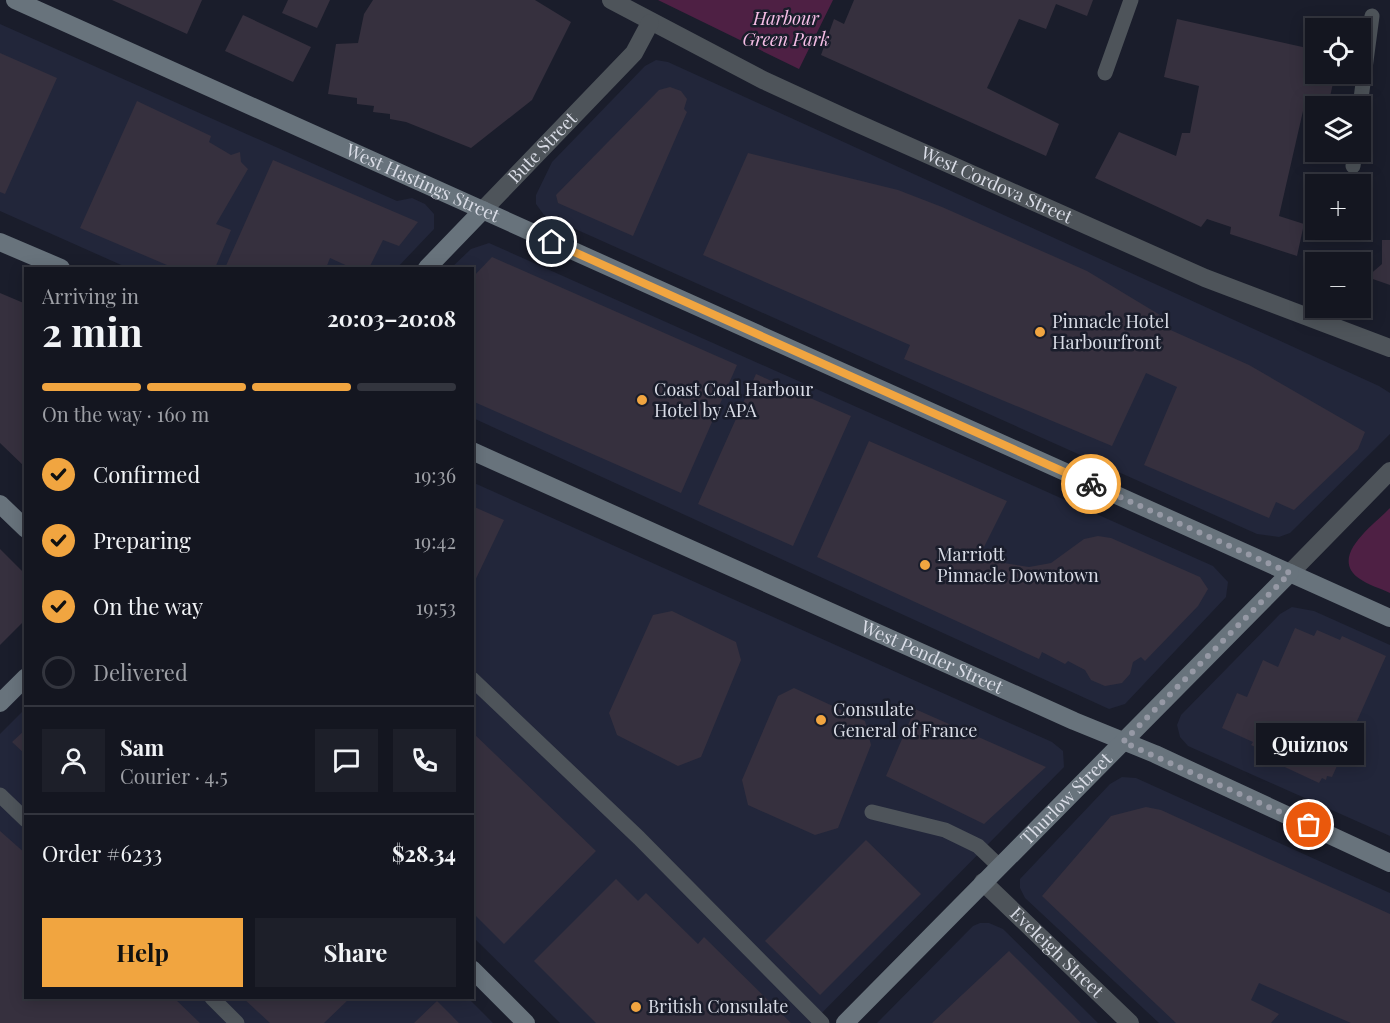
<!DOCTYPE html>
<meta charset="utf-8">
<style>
:root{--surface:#141620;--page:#1d1f29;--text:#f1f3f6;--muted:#9d9fa5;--line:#33353e;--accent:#f1a540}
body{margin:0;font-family:"Playfair Display",serif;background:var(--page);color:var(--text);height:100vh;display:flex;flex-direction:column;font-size:22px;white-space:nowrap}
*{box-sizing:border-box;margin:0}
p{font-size:20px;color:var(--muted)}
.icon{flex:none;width:33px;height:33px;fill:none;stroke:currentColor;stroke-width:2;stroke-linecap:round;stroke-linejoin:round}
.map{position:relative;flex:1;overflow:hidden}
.panel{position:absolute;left:24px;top:267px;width:450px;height:732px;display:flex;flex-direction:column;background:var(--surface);border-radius:0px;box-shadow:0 3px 15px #0003,0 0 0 2px var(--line)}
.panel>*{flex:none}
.tools{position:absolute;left:1305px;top:18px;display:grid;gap:12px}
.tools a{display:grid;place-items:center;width:66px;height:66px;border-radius:0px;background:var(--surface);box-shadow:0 3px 15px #0003,0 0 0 2px var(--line);font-size:30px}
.pin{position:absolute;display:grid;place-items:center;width:51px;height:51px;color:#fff;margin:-26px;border:3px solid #fff;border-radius:50%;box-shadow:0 2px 6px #0007}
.courier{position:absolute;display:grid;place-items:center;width:60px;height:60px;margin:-30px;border:4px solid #f1a540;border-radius:50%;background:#fff;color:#222;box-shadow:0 2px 8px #0007}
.bubble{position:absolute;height:42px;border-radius:0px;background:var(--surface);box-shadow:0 3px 15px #0003,0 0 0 2px var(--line);font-size:20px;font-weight:700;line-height:42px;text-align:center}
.head em{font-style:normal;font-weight:700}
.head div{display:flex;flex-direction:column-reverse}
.head{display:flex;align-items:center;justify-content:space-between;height:102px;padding:0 18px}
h1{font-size:39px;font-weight:700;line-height:45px}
.bar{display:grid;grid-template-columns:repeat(4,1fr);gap:9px 6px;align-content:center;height:72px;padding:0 18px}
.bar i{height:8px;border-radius:4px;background:var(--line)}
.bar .active{background:var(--accent)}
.bar p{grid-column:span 4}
.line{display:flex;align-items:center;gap:15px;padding:0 18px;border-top:2px solid var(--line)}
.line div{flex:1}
.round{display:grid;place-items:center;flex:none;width:63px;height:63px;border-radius:0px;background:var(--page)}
ol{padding:0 18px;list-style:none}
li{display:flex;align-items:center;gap:18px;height:66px}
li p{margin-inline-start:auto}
li .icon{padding:6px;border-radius:50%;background:var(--accent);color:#111;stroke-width:4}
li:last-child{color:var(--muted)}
li i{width:33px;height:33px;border:3px solid var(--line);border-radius:50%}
.action{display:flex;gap:12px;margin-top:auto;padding:12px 18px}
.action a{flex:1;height:69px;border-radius:0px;background:var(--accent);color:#111;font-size:24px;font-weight:700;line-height:69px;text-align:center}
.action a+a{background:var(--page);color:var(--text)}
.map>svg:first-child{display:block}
.built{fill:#22263a}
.green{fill:#4e2044}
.building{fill:#36303e}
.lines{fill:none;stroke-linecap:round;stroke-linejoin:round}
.lane{stroke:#4e545a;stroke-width:15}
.street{stroke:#4e545a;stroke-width:18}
.secondary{stroke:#68737c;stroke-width:18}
.done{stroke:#9699a5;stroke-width:6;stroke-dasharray:0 10.8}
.route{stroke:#f1a540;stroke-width:8}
.poi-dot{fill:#f1a540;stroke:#1a1d2b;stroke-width:2}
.labels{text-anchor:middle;stroke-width:5;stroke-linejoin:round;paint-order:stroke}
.park-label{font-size:18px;font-style:italic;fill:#f6bee6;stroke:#1a1d2b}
.street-label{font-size:18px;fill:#d9dce6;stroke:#1a1d2b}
.poi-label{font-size:18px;fill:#d9dce6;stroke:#1a1d2b;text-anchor:start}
</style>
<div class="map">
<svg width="1390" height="1023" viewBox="0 0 1390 1023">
<rect width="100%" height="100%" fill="#1a1d2b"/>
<path class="built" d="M0 24 397 201 412 198 425 204 434 214V229L397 268H128L0 211Z
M656 60 668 62 1379 386 1390 393V434L1290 533 1279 537 1257 534 544 215 536 204V195L552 162 645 66Z
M489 243 1213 566 1228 582 1226 597 1125 704 1109 709 473 418 472 268H451L471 249Z
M472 482 1052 742 1063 751 1064 767 812 1023H560L473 937Z
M1292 607 1314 611 1390 645V836L1188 746 1180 737 1177 725 1181 715 1280 614Z
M25 709 26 998H468L493 1023H0V734Z
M1122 777 1136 778 1390 893V1023H1159L1025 898 1020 888V879L1110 784Z
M980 923H989L1003 929 1098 1023H877L973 926Z"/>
<path class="green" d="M658 0H833L799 69Z
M1390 508V593C1380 588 1368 585 1360 579 1327 557 1375 524 1390 508Z"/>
<path class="building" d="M112 0H202L187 34Z
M288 0H330L317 28 282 13Z
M373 0H535L571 22 532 100 471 148 406 122 390 119V114L373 112 374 106 357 104V98L328 94 336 44 358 43 364 14Z
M854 0H1093L1087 16 1056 4 1046 29 1019 19 987 88 1059 124 1046 156 821 55 834 19 844 24Z
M243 15 311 47 293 82 225 51Z
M1177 19 1316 50V74H1335L1328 106H1316V114L1303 111 1279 216 1304 224 1297 256 1230 234 1231 227 1207 219 1201 227 1095 178 1119 132 1176 156 1182 133H1190L1199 86 1164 77Z
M0 53 57 78 5 194 0 192Z
M670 87 681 91 687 99 684 109 687 112 633 236 558 203 556 195 659 90Z
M137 101 211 136 209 142 231 155 240 152 241 162 248 169 216 224 231 230 215 268H174L80 228Z
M748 153 898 190 942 207 1087 271 1170 321 1166 328 1249 365 1365 432 1358 449 1294 510 1276 502 1269 518 1144 465 1177 387 1146 373 1112 446 904 359 910 345 703 255Z
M273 160 418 222 399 246 383 240 369 268H352L330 258 326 268H225Z
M1382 240H1390V285L1367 277 1382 264Z
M492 257 737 365 681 493 472 401V278Z
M0 293 26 304V468L0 443Z
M756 374 851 416 793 546 698 504Z
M869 441 1007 501 981 553 1004 563 1029 567 1051 563 1084 539 1098 536 1111 538 1200 577 1208 589 1198 606 1145 661 1141 657 1133 662 1130 674 1122 683 1105 686 1091 680 1085 670 1068 661 1065 664 1042 652 1039 659 817 557Z
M472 506 504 520 472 587Z
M0 549 26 575V619L0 645Z
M672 611 736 642 741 660 701 757 678 766 617 735 609 713 653 615Z
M1295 628 1314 636 1317 630 1340 640 1342 636 1386 656 1332 777 1327 776 1326 780 1322 778 1319 783 1274 762 1276 757 1251 745 1253 742 1222 728 1237 693 1247 697 1263 660 1278 667Z
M794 688 865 721 871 745 838 828 815 835 748 805 742 780 778 696Z
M915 709 1046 767 984 824 886 776Z
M26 729V755L12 742Z
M472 732 596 851 504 944 472 912Z
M1146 807 1161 810 1390 914V1023H1351L1259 983 1251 1000 1279 1014 1271 1023H1176L1042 896 1111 816Z
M0 831 26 854V998H174L200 1023H0Z
M866 840 921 894 820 995 765 941Z
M616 879 638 901 646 893 698 944 704 937 791 1023H596L534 961Z
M1009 951 1081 1023H932Z
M243 998H350L324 1023H270Z
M437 1001 459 1023H414Z"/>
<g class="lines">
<path class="lane" d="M1105 73 1131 0
M1360 106 1372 16
M1353 166 1355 152
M472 679 639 838 822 1023
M0 795 26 820
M872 812 945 830 978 846 999 866
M212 998 237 1023"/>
<g class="street">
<path id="s1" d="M611 0 763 80 850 120 1205 278 1390 348"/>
<path id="s2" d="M483 210 634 53 650 23"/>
<path d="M1290 573 1390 471"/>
<path id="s3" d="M983 882 1130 1023"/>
</g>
<g class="secondary">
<path id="s4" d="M15 0 1390 618"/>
<path d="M0 242 61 268"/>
<path d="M427 268 483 210"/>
<path id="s5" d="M472 451 1074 721 1155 754 1390 863"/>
<path d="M0 504 26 529"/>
<path d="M0 703 26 677"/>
<path d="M472 969 526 1023"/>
<path id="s6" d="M845 1023 1290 573"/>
</g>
</g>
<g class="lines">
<path class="done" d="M1091 484 1290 573 1123 742 1309 825"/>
<path class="route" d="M552 242 1091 484"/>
</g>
<g class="poi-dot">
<circle cx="1040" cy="332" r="6"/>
<circle cx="642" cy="400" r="6"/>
<circle cx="925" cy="565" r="6"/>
<circle cx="821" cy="720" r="6"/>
<circle cx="636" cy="1007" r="6"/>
</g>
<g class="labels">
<g class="park-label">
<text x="786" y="25">Harbour<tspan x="786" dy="21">Green Park</tspan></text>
</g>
<g class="street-label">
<text dy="6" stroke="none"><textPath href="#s2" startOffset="86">Bute Street</textPath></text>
<text dy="6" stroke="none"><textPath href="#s4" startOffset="447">West Hastings Street</textPath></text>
<text dy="6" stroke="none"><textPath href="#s1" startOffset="428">West Cordova Street</textPath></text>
<text dy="6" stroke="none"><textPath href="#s5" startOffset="504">West Pender Street</textPath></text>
<text dy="6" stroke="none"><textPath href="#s6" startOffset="315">Thurlow Street</textPath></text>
<text dy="6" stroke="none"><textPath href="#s3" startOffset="102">Eveleigh Street</textPath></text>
</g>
<g class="poi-label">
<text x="1052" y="328">Pinnacle Hotel<tspan x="1052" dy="21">Harbourfront</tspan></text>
<text x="654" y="396">Coast Coal Harbour<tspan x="654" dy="21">Hotel by APA</tspan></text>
<text x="937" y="561">Marriott<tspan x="937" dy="21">Pinnacle Downtown</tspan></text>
<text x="833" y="716">Consulate<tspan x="833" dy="21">General of France</tspan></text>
<text x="648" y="1013">British Consulate</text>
</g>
</g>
</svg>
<div class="tools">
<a><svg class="icon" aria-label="locate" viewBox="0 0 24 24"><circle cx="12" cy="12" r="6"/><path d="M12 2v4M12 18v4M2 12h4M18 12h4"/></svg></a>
<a><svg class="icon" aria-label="layers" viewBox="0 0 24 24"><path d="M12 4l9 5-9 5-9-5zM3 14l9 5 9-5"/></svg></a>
<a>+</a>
<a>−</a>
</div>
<div class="pin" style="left:1309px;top:825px;background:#ea580c"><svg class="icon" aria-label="bag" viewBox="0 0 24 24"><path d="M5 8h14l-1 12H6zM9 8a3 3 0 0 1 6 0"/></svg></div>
<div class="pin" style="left:552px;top:242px;background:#1f2937"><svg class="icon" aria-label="home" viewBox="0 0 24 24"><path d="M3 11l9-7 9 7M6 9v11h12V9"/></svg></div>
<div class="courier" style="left:1091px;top:484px"><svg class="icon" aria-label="bike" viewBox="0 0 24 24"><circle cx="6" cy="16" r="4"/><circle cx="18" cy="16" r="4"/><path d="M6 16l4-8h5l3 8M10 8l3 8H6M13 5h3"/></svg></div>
<div class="bubble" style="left:1256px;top:723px;width:108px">Quiznos</div>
<section class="panel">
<div class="head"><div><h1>2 min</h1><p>Arriving in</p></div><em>20:03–20:08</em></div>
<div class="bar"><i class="active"></i><i class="active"></i><i class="active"></i><i></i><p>On the way · 160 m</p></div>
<ol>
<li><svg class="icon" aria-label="check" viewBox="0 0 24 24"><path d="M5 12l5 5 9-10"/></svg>Confirmed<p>19:36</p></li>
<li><svg class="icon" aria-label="check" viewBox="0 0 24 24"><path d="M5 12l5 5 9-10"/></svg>Preparing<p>19:42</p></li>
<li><svg class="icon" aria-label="check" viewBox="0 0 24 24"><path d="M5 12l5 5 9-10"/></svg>On the way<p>19:53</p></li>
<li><i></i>Delivered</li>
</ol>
<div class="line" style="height:108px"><a class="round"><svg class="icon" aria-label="person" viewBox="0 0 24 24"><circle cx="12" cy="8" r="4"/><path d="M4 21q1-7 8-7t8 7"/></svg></a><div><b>Sam</b><p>Courier · 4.5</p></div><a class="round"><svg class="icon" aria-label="chat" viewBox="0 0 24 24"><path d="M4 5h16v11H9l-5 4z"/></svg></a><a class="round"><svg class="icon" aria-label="phone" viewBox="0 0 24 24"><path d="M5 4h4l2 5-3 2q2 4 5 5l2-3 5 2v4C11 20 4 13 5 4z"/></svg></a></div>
<div class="line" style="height:78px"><div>Order #6233</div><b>$28.34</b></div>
<div class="action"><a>Help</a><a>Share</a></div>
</section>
</div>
